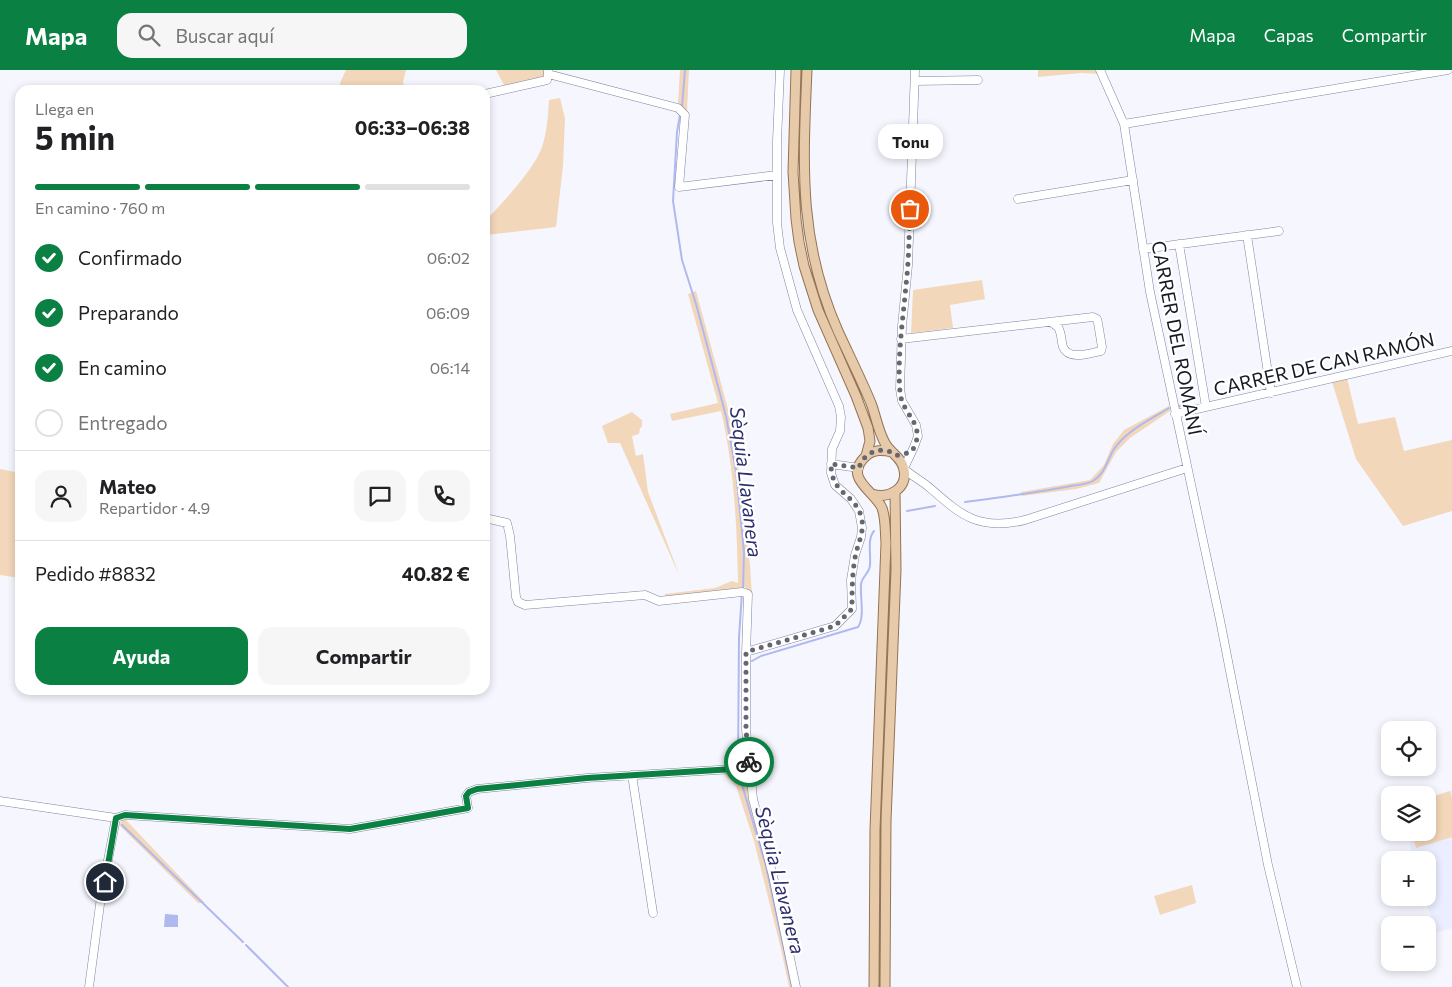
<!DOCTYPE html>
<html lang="es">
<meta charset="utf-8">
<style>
:root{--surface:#fff;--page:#f6f6f6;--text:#202124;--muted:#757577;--line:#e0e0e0;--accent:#0b8043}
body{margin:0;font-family:Commissioner,sans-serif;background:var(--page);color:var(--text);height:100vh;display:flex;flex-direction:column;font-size:19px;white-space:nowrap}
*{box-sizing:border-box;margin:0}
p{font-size:16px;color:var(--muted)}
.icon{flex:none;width:28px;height:28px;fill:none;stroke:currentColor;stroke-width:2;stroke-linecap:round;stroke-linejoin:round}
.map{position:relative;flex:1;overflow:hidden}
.details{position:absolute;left:15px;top:15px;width:475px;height:610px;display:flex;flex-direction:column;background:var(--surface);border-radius:15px;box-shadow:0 2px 8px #0003}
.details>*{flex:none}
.buttons{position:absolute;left:1381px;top:651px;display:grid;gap:10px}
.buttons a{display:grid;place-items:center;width:55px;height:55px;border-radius:10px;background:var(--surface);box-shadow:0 2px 8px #0003;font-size:25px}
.pin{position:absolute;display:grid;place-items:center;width:42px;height:42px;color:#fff;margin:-21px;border:2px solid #fff;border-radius:50%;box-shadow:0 1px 5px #0007}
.courier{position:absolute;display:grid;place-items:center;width:50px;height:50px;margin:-25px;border:4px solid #0b8043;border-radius:50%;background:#fff;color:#222;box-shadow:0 1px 6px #0007}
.bubble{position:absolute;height:35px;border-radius:15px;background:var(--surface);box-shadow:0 2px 8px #0003;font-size:16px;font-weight:700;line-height:35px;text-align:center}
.overview em{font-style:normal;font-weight:700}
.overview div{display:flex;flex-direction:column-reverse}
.overview{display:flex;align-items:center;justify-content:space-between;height:85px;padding:0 20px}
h1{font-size:32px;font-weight:700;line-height:38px}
.bar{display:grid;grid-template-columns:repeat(4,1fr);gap:8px 5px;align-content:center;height:60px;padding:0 20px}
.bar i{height:6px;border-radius:4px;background:var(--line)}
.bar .selected{background:var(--accent)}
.bar p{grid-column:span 4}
.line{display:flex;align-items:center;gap:12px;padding:0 20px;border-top:1px solid var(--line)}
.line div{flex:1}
.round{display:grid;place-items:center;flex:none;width:52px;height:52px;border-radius:15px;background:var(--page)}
ol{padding:0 20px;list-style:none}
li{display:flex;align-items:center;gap:15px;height:55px}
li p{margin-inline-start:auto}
li .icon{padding:5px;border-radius:50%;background:var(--accent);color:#fff;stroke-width:4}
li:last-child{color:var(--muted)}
li i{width:28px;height:28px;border:2px solid var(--line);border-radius:50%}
.button{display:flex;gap:10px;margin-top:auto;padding:10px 20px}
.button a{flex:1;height:58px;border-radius:15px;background:var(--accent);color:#fff;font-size:20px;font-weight:700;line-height:58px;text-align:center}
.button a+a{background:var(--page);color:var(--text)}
header{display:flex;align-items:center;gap:30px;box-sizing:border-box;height:70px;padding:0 25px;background:var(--accent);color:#fff}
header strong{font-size:24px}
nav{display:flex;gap:28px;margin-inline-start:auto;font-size:18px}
.search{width:350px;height:45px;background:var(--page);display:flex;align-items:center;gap:12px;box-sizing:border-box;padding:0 18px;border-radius:15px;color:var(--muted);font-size:19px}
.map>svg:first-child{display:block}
.built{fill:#ebeefe}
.green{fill:#f2d7ba}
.water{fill:#b0b9ef}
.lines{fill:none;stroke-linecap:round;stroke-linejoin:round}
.stream{stroke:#b0b9ef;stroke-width:2}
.minor-casing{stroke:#7f84a0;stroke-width:9}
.major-casing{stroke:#937455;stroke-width:11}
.minor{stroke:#fff;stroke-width:8}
.major{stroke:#e7caa9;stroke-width:9}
.done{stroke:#646670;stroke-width:5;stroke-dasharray:0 9}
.route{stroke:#0b8043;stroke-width:6}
.labels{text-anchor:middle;stroke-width:4.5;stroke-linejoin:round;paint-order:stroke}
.street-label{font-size:19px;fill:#161823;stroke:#fff}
.water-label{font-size:20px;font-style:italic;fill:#2d306f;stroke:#fff}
</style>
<header>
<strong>Mapa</strong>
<div class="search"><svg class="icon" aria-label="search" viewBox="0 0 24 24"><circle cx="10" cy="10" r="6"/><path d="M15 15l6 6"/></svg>Buscar aquí</div>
<nav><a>Mapa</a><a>Capas</a><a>Compartir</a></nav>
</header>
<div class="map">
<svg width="1452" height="917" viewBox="0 0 1452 917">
<rect width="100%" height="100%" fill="#f6f7fe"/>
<path class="built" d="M1452 720V858L1436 863 1425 828H1428V790H1414L1407 763 1428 762V728Z"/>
<path class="green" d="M346 0H406L403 12 405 20H340V13Z
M496 0H545V8L505 17Z
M680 0H689L687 42 678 34Z
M1038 0H1097L1099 4 1081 3 1038 7Z
M560 28 565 49 563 96 556 157 485 165V151C502 134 535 98 542 77 547 62 548 46 549 30Z
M982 210 985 229 950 235 953 258 911 263 913 220Z
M696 221 728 339 738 394 750 495 752 526 745 517 665 528V524L715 518 732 511 738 513C737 456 734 396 721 341L672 351 670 344 718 333 688 224Z
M1347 308 1358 354 1395 347 1404 381 1452 370V441L1403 456 1356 389 1332 312Z
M1169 336 1170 341 1130 368 1116 382 1099 413 1076 419 1022 426 1021 422 1090 410 1104 395 1113 374 1124 360Z
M632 342 642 350V357L640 358 639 364 632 366 636 386 643 384 648 422 680 507 620 373H608L602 356Z
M0 399 20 403V508L0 505Z
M748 700 794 917H789L781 879 754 771 736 716 722 702Z
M1450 721 1452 728V767L1416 778 1412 763 1428 762V728Z
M124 748 205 833H198L119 755Z
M1192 815 1196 833 1160 845 1154 826Z"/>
<path class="water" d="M165 844 178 845V857H164Z"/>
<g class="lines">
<path class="stream" d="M682 37 685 0
M680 45 677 62 673 131 682 190 696 234 726 346 736 401 744 482 743 519
M1177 337 1184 335
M965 432C1000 427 1036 423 1071 416 1078 415 1088 414 1093 411 1105 404 1107 390 1114 379 1127 360 1150 350 1169 338
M907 441 935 436
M752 591 761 586 858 557C865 547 860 528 861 515 861 507 870 503 870 495 871 484 867 469 874 461
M738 696 739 567 742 523
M738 701 766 796 792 917
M122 755 243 872
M246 875 288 917"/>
<g class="minor-casing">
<path id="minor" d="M548 0V4L678 38 685 45 679 117 777 105
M1100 0 1124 54 1150 222 1220 550 1268 795 1297 917
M915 11 978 10
M485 24 547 10 548 4
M1124 54 1448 0
M1018 129 1133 110
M1247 165 1271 323
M1179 174 1206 337
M1143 179 1279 161
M901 269 1093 247 1097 249 1098 253 1102 277 1101 281C1090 283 1069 291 1063 277 1061 271 1062 264 1058 257L1051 252
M1175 344 1452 281
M831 394 859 398
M904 398 914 377 918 366 916 355 902 331 900 319 902 256 908 195 915 0
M904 399C912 406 922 411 930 418 962 446 979 461 1025 450L1187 398
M485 448 507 453 510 466 516 527 518 532 525 535 645 525 659 531 742 522 748 524 746 584V660L753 729 773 806 796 917
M746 582 835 556 852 539 851 510 855 485 861 467 862 458 859 441 851 429 835 415 831 403 832 379 840 361 841 347 839 336 797 240 780 178 777 153V71L780 0
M632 705 653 843
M0 731 116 748 125 745 350 759 468 738 466 726 469 722 477 719 587 708 750 698
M89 917 101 827 116 748"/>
</g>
<g class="major-casing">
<path id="major" d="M796 0 793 102 796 149 799 172 804 196 818 240 856 326 868 358 870 371 866 386
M807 0C803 95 798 171 838 261 849 285 861 309 871 333 876 346 878 361 885 373 890 383 902 387 904 400 908 419 888 429 872 424
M874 917 875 760 886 473C885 462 886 449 882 438 875 421 842 408 866 386 874 379 883 380 892 382
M885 917 886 751 896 500 895 422"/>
</g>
<use href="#minor" class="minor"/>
<use href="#major" class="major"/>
</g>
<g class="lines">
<path class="done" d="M749 692 746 660V582L835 556 852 539C852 522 852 505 855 488 857 475 864 464 862 450 857 423 831 426 831 394L859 398C863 385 874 378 888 381 891 382 893 384 896 385 900 386 908 383 912 381 928 354 902 346 900 322 897 288 903 249 906 215 909 190 909 165 910 139"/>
<path class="route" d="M105 812 116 748 125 745 350 759 468 738 466 726 469 722 477 719 587 708 750 698 749 692"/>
</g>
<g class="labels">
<g class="street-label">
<text transform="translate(1177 268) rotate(79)" y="7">CARRER DEL ROMANÍ</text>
<text transform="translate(1324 294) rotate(-13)" y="7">CARRER DE CAN RAMÓN</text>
</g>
<g class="water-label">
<text transform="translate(746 412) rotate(83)" y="7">Sèquia Llavanera</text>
<text transform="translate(780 810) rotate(76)" y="7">Sèquia Llavanera</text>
</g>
</g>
</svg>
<div class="buttons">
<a><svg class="icon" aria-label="locate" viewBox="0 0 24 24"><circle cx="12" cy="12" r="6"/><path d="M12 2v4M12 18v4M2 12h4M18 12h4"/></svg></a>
<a><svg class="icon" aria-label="layers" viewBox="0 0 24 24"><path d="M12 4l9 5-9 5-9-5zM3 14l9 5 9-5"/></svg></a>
<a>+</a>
<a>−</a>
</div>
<div class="pin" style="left:910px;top:139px;background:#ea580c"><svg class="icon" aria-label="bag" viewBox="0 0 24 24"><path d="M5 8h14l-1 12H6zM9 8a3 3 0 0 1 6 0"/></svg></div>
<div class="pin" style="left:105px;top:812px;background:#1f2937"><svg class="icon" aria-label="home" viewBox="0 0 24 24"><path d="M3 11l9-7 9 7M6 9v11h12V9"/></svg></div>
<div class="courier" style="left:749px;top:692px"><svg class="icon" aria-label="bike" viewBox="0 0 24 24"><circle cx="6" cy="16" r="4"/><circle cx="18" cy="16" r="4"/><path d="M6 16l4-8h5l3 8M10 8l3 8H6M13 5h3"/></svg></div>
<div class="bubble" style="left:878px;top:54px;width:65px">Tonu</div>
<section class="details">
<div class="overview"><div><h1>5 min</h1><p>Llega en</p></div><em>06:33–06:38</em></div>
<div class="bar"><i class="selected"></i><i class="selected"></i><i class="selected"></i><i></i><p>En camino · 760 m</p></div>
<ol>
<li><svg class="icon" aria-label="check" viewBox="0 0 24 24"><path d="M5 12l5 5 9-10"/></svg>Confirmado<p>06:02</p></li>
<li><svg class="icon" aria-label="check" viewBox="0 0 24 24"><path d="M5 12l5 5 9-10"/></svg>Preparando<p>06:09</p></li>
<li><svg class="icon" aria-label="check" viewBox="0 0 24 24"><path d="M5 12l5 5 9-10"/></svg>En camino<p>06:14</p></li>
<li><i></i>Entregado</li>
</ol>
<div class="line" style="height:90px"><a class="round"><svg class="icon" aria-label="person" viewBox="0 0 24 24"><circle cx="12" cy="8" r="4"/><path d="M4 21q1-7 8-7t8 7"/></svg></a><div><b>Mateo</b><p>Repartidor · 4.9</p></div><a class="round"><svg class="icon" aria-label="chat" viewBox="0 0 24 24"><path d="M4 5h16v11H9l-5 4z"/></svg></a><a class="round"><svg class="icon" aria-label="phone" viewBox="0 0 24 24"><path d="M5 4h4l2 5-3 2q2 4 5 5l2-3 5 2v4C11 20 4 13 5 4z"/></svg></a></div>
<div class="line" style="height:65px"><div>Pedido #8832</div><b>40.82 €</b></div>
<div class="button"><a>Ayuda</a><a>Compartir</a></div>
</section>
</div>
